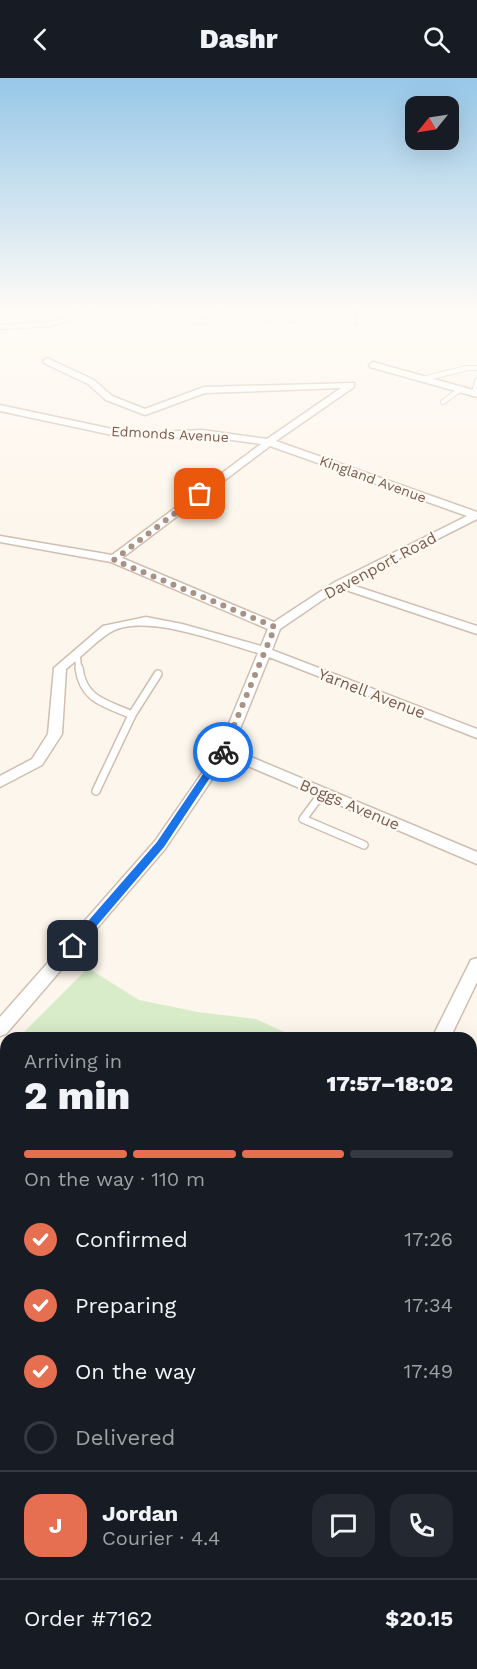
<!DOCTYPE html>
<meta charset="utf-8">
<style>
:root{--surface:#171b24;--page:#242831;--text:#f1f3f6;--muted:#9ea1a6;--line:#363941;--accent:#e76f51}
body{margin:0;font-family:"Work Sans",sans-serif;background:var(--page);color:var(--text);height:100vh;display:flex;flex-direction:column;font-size:22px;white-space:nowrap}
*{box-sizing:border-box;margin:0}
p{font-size:20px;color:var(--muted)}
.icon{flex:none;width:33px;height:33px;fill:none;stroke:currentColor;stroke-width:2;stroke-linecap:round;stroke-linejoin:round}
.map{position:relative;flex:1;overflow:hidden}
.drawer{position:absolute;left:0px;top:954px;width:477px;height:638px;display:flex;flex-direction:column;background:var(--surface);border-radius:18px 18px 0 0;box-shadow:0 6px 24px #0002}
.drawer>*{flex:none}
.needle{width:39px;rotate:240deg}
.buttons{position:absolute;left:405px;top:18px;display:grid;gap:12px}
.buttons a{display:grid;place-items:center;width:54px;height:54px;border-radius:12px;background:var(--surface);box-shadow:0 6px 24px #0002;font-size:30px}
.pin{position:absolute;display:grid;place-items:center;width:51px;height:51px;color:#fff;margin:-26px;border-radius:12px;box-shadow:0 3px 9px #0006}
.courier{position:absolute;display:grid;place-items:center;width:60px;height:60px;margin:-30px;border:4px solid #1a73e8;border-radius:50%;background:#fff;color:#222;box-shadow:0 2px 8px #0007}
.summary em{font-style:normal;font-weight:800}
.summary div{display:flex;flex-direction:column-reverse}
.summary{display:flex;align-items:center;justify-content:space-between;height:102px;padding:0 24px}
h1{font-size:39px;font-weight:800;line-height:45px}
.bar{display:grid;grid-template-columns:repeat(4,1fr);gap:9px 6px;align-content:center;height:72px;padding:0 24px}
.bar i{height:8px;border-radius:4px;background:var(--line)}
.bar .on{background:var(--accent)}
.bar p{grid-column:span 4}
.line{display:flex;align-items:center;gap:15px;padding:0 24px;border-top:2px solid var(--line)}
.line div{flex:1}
.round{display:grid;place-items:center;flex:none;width:63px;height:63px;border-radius:18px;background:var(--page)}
ol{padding:0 24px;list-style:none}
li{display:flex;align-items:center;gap:18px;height:66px}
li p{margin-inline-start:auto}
li .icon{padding:6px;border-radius:50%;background:var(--accent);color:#fff;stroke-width:4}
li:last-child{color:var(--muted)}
li i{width:33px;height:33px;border:3px solid var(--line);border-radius:50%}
header{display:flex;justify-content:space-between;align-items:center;height:78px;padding:0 24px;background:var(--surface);font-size:27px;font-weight:800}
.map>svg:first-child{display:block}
.green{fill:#d8ecc9}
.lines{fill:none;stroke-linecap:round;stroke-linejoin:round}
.service-far4-casing{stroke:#d1beb0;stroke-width:6}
.service-far3-casing{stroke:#d1beb0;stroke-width:8}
.service-far2-casing{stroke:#d1beb0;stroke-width:10}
.service-far1-casing{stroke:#d1beb0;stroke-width:12}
.service-casing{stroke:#d1beb0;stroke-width:14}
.minor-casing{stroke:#d1beb0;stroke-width:3}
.path-far1{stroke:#d9b8a5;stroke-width:4;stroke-dasharray:1.5 5;stroke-linecap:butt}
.path{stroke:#d9b8a5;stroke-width:4.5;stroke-dasharray:2 7;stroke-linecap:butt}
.service-far4{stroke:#fff;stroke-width:4.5}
.service-far3{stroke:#fff;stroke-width:5}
.service-far2{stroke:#fff;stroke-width:7}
.service-far1{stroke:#fff;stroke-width:9}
.service{stroke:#fff;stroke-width:11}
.minor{fill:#fff;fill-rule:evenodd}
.rail-far1{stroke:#b9a8c9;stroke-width:5;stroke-dasharray:10 7;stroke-linecap:butt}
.rail{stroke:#b9a8c9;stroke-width:7;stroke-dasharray:14 9;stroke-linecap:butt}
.route{fill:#1a73e8}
.done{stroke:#a89285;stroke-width:6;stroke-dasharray:0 10.8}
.labels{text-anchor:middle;stroke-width:4.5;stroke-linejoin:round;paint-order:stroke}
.far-street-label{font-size:14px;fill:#7a5c4d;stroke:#fffaf3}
.street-label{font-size:16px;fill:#7a5c4d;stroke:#fffaf3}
</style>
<header><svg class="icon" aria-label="back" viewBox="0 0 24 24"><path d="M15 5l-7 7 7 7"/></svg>Dashr<svg class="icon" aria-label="search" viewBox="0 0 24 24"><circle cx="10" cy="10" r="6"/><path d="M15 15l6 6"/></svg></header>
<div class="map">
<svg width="477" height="1591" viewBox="0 0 477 1591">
<rect width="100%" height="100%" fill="#fdf6ec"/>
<path class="green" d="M88 890 139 922 198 934 256 941 297 960H18Z"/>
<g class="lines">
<g class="service-far4-casing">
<path id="service-far4" d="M116 229 198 244H210L217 236 293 242 311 240
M423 301 467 290H477
M474 315 477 303
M443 324 461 311"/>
</g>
<g class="service-far3-casing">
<path id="service-far3" d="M77 576 79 592"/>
</g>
<g class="service-far2-casing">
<path id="service-far2" d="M79 590C83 622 105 625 132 637L158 596
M96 713 132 637
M323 714 303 741 364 767"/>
</g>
<g class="service-far1-casing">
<path id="service-far1" d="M471 1011 477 1014"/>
</g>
<g class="service-casing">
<path id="service" d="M0 1205 6 1214
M471 1334 475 1309
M0 1409 6 1400
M185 1586 191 1591
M363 1591 366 1586"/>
</g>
<g class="minor-casing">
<path id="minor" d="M91 229H102L51 248 0 251V247L50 244Z
M343 229H351L356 245H350Z
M47 280 94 302 112 318 145 331 204 309 354 305V309L276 363 477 434V441L349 506 477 548V556L340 510 280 551 272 572 477 651V660L269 579 232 671 477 774V786L227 679 165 771 6 956 0 958V939L155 763 218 672 258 575C222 565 142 533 109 555 94 565 80 580 66 591L62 656 42 687 0 709V698L32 681 48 656 54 590 103 548 146 539 182 546 261 568 268 551 111 484 0 464V458L112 477 261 366 202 358 157 360 112 357 0 333V327L112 351 157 354 202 352 267 361 341 310 205 315 145 337 106 322 88 306 44 285 43 283ZM270 368 467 438 335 504 274 544 122 480Z
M373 284 477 313V319L370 289 369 287Z
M477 880V904L450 960H432L471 882Z
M77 1586H103L101 1591H74Z"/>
</g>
<path class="path-far1" d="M0 1037 6 1038"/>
<path class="path" d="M471 1196 477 1199"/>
<use href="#service-far4" class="service-far4"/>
<use href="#service-far3" class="service-far3"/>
<use href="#service-far2" class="service-far2"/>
<use href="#service-far1" class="service-far1"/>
<use href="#service" class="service"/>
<use href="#minor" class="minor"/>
<path class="rail-far1" d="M0 1108 6 1113"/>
<path class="rail" d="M71 1591 72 1586"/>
</g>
<linearGradient id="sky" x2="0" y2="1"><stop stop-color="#97c7e8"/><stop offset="0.51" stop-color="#fefbf6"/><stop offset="1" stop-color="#fefbf6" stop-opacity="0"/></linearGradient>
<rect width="477" height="452" fill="url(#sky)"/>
<path class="route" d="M220 671 227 674 164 769 77 871H69V865L157 764Z"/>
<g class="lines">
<path class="done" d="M200 416 114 482 275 549 223 674"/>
</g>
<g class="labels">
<g class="far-street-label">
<text transform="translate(170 356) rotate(3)" y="5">Edmonds Avenue</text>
<text transform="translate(373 401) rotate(20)" y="5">Kingland Avenue</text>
</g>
<g class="street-label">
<text transform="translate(380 487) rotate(-28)" y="6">Davenport Road</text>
<text transform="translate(372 615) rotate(21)" y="6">Yarnell Avenue</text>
<text transform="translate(350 726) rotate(23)" y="6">Boggs Avenue</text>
</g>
</g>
</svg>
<div class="buttons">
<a><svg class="needle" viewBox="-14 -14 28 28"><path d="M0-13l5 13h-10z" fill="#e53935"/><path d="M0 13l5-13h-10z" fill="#9ea1a6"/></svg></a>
</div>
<div class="pin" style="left:200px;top:416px;background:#ea580c"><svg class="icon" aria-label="bag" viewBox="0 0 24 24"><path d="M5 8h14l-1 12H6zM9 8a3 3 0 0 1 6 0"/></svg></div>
<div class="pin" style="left:73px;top:868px;background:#1f2937"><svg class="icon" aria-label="home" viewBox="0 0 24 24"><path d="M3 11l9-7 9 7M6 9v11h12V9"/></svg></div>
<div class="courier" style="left:223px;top:674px"><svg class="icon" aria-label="bike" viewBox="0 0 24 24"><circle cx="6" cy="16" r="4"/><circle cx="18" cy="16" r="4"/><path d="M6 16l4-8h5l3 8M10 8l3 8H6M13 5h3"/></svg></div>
<section class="drawer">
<div class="summary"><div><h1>2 min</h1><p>Arriving in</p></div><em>17:57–18:02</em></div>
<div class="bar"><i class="on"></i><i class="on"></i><i class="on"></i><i></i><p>On the way · 110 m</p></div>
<ol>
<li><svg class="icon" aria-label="check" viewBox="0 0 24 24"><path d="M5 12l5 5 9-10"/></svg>Confirmed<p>17:26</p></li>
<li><svg class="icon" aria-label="check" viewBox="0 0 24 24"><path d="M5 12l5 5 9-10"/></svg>Preparing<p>17:34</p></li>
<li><svg class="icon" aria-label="check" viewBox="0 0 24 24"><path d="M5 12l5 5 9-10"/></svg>On the way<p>17:49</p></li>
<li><i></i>Delivered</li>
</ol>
<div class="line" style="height:108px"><b class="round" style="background:var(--accent);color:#fff">J</b><div><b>Jordan</b><p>Courier · 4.4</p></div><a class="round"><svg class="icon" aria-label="chat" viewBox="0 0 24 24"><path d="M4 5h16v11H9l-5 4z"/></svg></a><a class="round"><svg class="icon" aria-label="phone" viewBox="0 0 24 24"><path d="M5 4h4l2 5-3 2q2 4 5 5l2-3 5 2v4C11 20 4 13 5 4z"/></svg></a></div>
<div class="line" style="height:78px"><div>Order #7162</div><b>$20.15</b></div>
</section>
</div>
